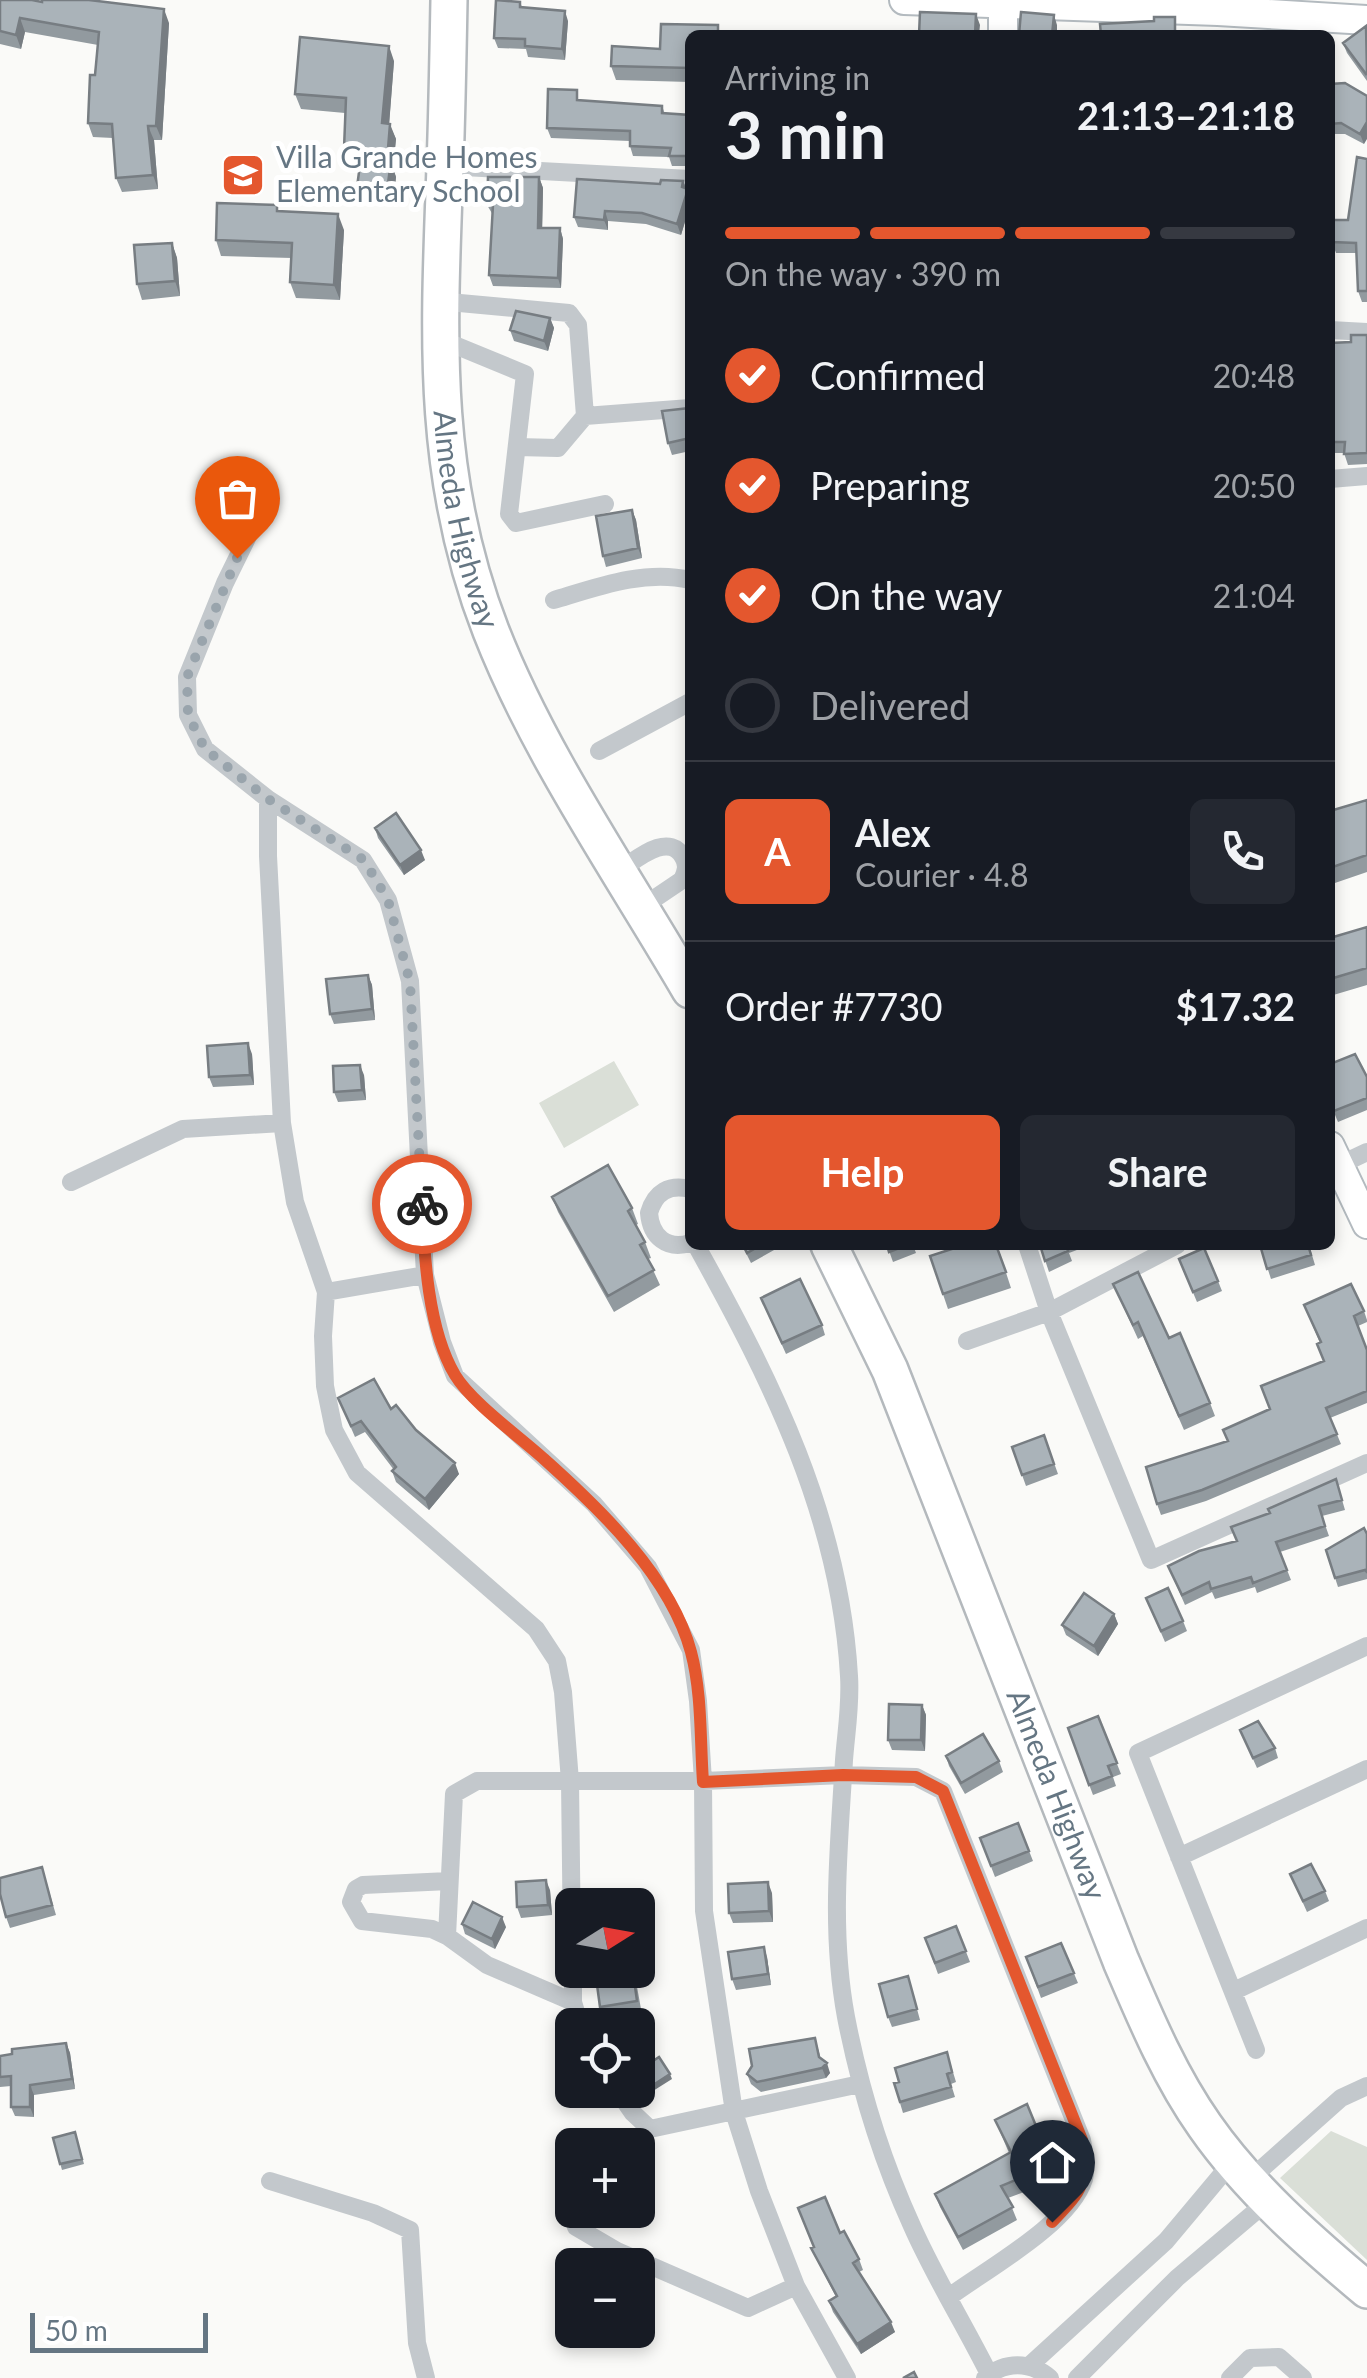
<!DOCTYPE html>
<meta charset="utf-8">
<style>
:root{--surface:#171b24;--page:#242831;--text:#f1f3f6;--muted:#9ea1a6;--line:#363941;--accent:#e4572e}
body{margin:0;font-family:Lato,sans-serif;background:var(--page);color:var(--text);height:100vh;display:flex;flex-direction:column;font-size:38px;white-space:nowrap}
*{box-sizing:border-box;margin:0}
p{font-size:32px;color:var(--muted)}
.icon{flex:none;width:55px;height:55px;fill:none;stroke:currentColor;stroke-width:2;stroke-linecap:round;stroke-linejoin:round}
.map{position:relative;flex:1;overflow:hidden}
.sheet{position:absolute;left:685px;top:30px;width:650px;height:1220px;display:flex;flex-direction:column;background:var(--surface);border-radius:15px;box-shadow:0 5px 15px #0003}
.sheet>*{flex:none}
.needle{width:65px;rotate:79deg}
.tools{position:absolute;left:555px;top:1888px;display:grid;gap:20px}
.tools a{display:grid;place-items:center;width:100px;height:100px;border-radius:15px;background:var(--surface);box-shadow:0 5px 15px #0003;font-size:50px}
.scale{position:absolute;left:30px;bottom:25px;width:178px;box-sizing:border-box;padding-left:10px;border:5px solid #657683;border-top:0;font-size:28px;line-height:35px;white-space:nowrap;color:#657683;-webkit-text-stroke:8px #fff;paint-order:stroke}
.pin{position:absolute;display:grid;place-items:center;width:85px;height:85px;color:#fff;margin:-102px -42px;border-radius:50% 50% 50% 0;rotate:-45deg;box-shadow:0 0 10px #0007}
.pin .icon{rotate:45deg}
.courier{position:absolute;display:grid;place-items:center;width:100px;height:100px;margin:-50px;border:8px solid #e4572e;border-radius:50%;background:#fff;color:#222;box-shadow:0 2px 12px #0007}
.head em{font-style:normal;font-weight:700}
.head div{display:flex;flex-direction:column-reverse}
.head{display:flex;align-items:center;justify-content:space-between;height:170px;padding:0 40px}
h1{font-size:65px;font-weight:700;line-height:75px}
.bar{display:grid;grid-template-columns:repeat(4,1fr);gap:15px 10px;align-content:center;height:120px;padding:0 40px}
.bar i{height:12px;border-radius:8px;background:var(--line)}
.bar .active{background:var(--accent)}
.bar p{grid-column:span 4}
.line{display:flex;align-items:center;gap:25px;padding:0 40px;border-top:2px solid var(--line)}
.line div{flex:1}
.round{display:grid;place-items:center;flex:none;width:105px;height:105px;border-radius:15px;background:var(--page)}
ol{padding:0 40px;list-style:none}
li{display:flex;align-items:center;gap:30px;height:110px}
li p{margin-inline-start:auto}
li .icon{padding:10px;border-radius:50%;background:var(--accent);color:#fff;stroke-width:4}
li:last-child{color:var(--muted)}
li i{width:55px;height:55px;border:5px solid var(--line);border-radius:50%}
.cta{display:flex;gap:20px;margin-top:auto;padding:20px 40px}
.cta a{flex:1;height:115px;border-radius:15px;background:var(--accent);color:#fff;font-size:40px;font-weight:700;line-height:115px;text-align:center}
.cta a+a{background:var(--page);color:var(--text)}
.map>svg:first-child{display:block}
.green{fill:#dadfd7}
.lines{fill:none;stroke-linecap:round;stroke-linejoin:round}
.secondary-casing{stroke:#b3babf;stroke-width:32}
.highway-casing{stroke:#b4b9bd;stroke-width:40}
.street{stroke:#c3c8cc;stroke-width:18}
.secondary{stroke:#fff;stroke-width:28}
.highway{stroke:#fff;stroke-width:35}
.wall{fill:#929a9f}
.shaded-wall{fill:#777d82}
.building{fill:#aab3b9;stroke:#777d82;stroke-width:2.5}
.done{stroke:#99a4ac;stroke-width:10;stroke-dasharray:0 18}
.route{stroke:#e4572e;stroke-width:12}
.labels{text-anchor:middle;stroke-width:10;stroke-linejoin:round;paint-order:stroke}
.poi-label{font-size:30px;fill:#657683;stroke:#fff;text-anchor:start}
.street-label{font-size:30px;fill:#657683;stroke:#fff}
</style>
<div class="map">
<svg width="1367" height="2378" viewBox="0 0 1367 2378">
<rect width="100%" height="100%" fill="#fafaf8"/>
<path class="green" d="M614 1061 639 1105 564 1148 539 1103Z
M1331 2131 1367 2147V2260L1280 2178Z"/>
<g class="lines">
<g class="secondary-casing">
<path id="secondary" d="M904 0 1218 11 1367 20
M1003 35V5
M1330 1146 1367 1224"/>
</g>
<g class="highway-casing">
<g id="highway">
<path id="s1" d="M449 0C448 56 447 111 445 167 439 331 430 475 491 631 539 754 623 875 690 990"/>
<path id="s2" d="M829 1245 890 1370 1121 1961C1145 2017 1169 2075 1205 2126 1249 2189 1309 2241 1367 2290"/>
</g>
</g>
<path class="street" d="M445 166 690 179
M438 301 569 313 578 325 585 416 690 408
M1330 330 1367 332
M440 339 525 374 509 514 516 523 605 504
M517 447 558 448 585 416
M1330 479 1367 476
M249 534 225 583 187 677 188 715 205 749 268 799 363 860 388 900 410 981 425 1275 442 1342 455 1376 594 1504 648 1567 691 1650 698 1701 703 1781 704 1911 734 2112 759 2191 796 2286 847 2378
M554 600C597 587 645 569 690 580
M599 751 690 702
M268 799V856L282 1123 295 1202 326 1292 323 1336 325 1386 334 1430 357 1473 536 1629 557 1661 563 1692 570 1781 572 1949
M620 870C636 860 668 831 683 857 688 865 686 872 682 880L642 907
M1331 1169 1367 1152
M71 1182 183 1129 282 1123
M690 1189C669 1184 655 1192 649 1213 651 1237 667 1250 690 1243
M696 1245C772 1382 840 1517 849 1676 851 1704 846 1733 844 1760 839 1846 830 1931 846 2017 860 2089 881 2158 912 2226 934 2276 964 2324 989 2374
M1027 1245 1049 1312 1151 1560 1367 1463
M326 1292 425 1275
M967 1341 1049 1312 1177 1245
M1179 1857 1367 1769
M449 1881 363 1885 356 1889 351 1902 362 1921 432 1929 447 1936 487 1965 573 2002
M447 1936 454 1794 477 1781H703L843 1775 916 1777 943 1791 1082 2140C1084 2152 1087 2167 1084 2179 1070 2224 987 2269 949 2297
M573 1970V2002L580 2025
M1234 1991 1367 1928
M1256 2050 1138 1753 1367 1646
M617 2090 633 2113 650 2129 860 2084
M1249 2180 1341 2098 1367 2086
M270 2181 373 2213 410 2230 417 2343 426 2378
M583 2210 576 2227 617 2251 748 2308 796 2286
M1029 2366 1166 2241 1233 2161
M985 2378C1005 2361 1030 2361 1050 2378
M1077 2378 1177 2278 1269 2200
M1230 2378 1250 2358 1279 2357 1303 2378"/>
<use href="#secondary" class="secondary"/>
<use href="#highway" class="highway"/>
</g>
<path class="wall" d="M0 0 169 23 162 140H154L158 189 122 192 116 178 113 138 93 137 88 123 98 45 25 32 21 49 0 44Z
M520 2 522 7 568 21 565 60 528 57 526 49 498 48 494 38Z
M1367 27V81L1347 53 1343 43Z
M690 35V82L616 80 611 66 660 49Z
M394 61 389 124 396 139 393 168 396 177 393 206 362 202 357 187 360 165H349L344 149 345 113 301 109 295 94Z
M1330 84 1367 96 1364 144 1345 134H1330Z
M581 100 662 106 665 114 690 115V166H672L669 157 633 156 630 146V141L551 138 547 128Z
M1367 159V302H1362L1358 291 1356 253H1336L1332 242 1348 220Z
M539 177 543 188 542 228H560L563 239 561 288 493 286 489 275 493 215 487 205Z
M683 181 690 195V205L681 235 646 224 608 221V230L578 227 574 217 660 184Z
M279 211 344 230 340 300 296 298 290 282 292 258 221 256 216 240Z
M172 243 177 258 180 296 142 300 137 284Z
M550 318 554 328 548 351 514 341 510 330Z
M1367 335V464L1348 465 1344 453H1331L1330 450V343L1351 342Z
M690 408V451L672 455 668 443Z
M632 510 636 520 642 558 606 567 603 556Z
M1367 800V872L1332 884 1330 878V811Z
M375 828 425 860 404 875 378 838Z
M1367 927V985L1330 996V938Z
M368 975 372 985 375 1020 334 1024 330 1014Z
M252 1054 254 1085 213 1087 209 1077Z
M364 1075 366 1100 338 1102 334 1092Z
M1367 1077V1110L1338 1122 1330 1103Z
M552 1197 632 1208 638 1224 636 1225 645 1242 651 1258 648 1259 660 1285 614 1312 558 1212Z
M742 1245H783L751 1263Z
M887 1245H913L916 1253 893 1262Z
M997 1245 1011 1288 948 1309 930 1256Z
M1040 1245H1090L1069 1253 1072 1261 1049 1272Z
M1260 1245H1309L1315 1265 1271 1279Z
M1179 1259 1218 1281 1222 1291 1197 1302Z
M1113 1284 1169 1338 1210 1403 1215 1416 1184 1430 1143 1336 1138 1339Z
M761 1298 822 1325 825 1335 786 1354Z
M1304 1305 1364 1311 1367 1320V1322L1358 1326 1367 1350V1403L1330 1418 1341 1444 1206 1501 1161 1515 1157 1504 1227 1441 1223 1430 1270 1409 1323 1361 1320 1343Z
M338 1398 391 1409 416 1430 459 1474 429 1510 396 1482 392 1471 394 1470 365 1432 355 1437Z
M1044 1435 1058 1474 1026 1486 1012 1447Z
M1336 1479 1345 1510 1322 1516 1329 1536 1280 1552 1291 1580 1257 1593 1255 1587 1215 1599 1212 1592 1185 1605 1168 1566 1236 1541 1270 1513Z
M1367 1534V1579L1338 1587 1326 1550Z
M1146 1598 1183 1621 1187 1631 1165 1642Z
M1114 1614 1118 1624 1098 1656 1066 1635 1062 1625Z
M922 1705 926 1715 925 1751 892 1750 888 1740Z
M1098 1716 1121 1774 1113 1777 1116 1786 1093 1795 1068 1728Z
M1240 1730 1275 1748 1278 1758 1257 1768Z
M946 1756 999 1761 1003 1772 965 1794 949 1766Z
M1018 1823 1033 1861 995 1877 980 1838Z
M42 1867 56 1915 10 1928 6 1917Z
M1290 1874 1325 1891 1329 1901 1307 1912Z
M550 1890 552 1915 521 1918 517 1907Z
M772 1893 773 1922 733 1923 729 1913Z
M462 1924 506 1927 495 1949 465 1934Z
M956 1926 970 1962 938 1974 925 1938Z
M1061 1943 1078 1983 1041 1998 1026 1957Z
M767 1957 771 1985 736 1990 732 1979Z
M595 1970H621V1975L636 1981 641 2009 604 2015 600 2007Z
M908 1976 920 2020 892 2027 888 2017Z
M815 2038 821 2059 830 2073 826 2078 761 2092 751 2084 747 2074Z
M66 2043 70 2053 75 2089 34 2095V2117L15 2116 11 2107V2086L0 2087V2056Z
M947 2052 956 2082 951 2084 955 2097 903 2113 894 2083 899 2082Z
M995 2120 1048 2156 1047 2173 1040 2186 1008 2198 1017 2220 963 2250 940 2207 935 2194 1009 2153Z
M75 2132 84 2164 62 2170 53 2138Z
M840 2233 859 2259 863 2270 859 2272 895 2332 861 2354 833 2312 829 2301 836 2297 811 2248Z"/>
<path class="shaded-wall" d="M164 9 169 23 162 140 156 126Z
M565 11 568 21 565 60 562 49Z
M976 14 980 25 979 35H975Z
M1054 15 1057 25V35H1052Z
M20 18 25 32 21 49 16 35Z
M389 46 394 61 388 139 382 123Z
M1367 122V139L1364 144 1360 134Z
M390 124 396 139 393 168 396 177 393 206 387 191Z
M148 126 154 140 158 189 153 175Z
M539 177 543 188 542 238 538 228Z
M683 181 687 191 688 189 690 195V205L681 235 677 224Z
M605 211 608 221V230L604 220Z
M338 214 344 230 340 300 334 285Z
M560 228 563 239 561 288 558 278Z
M172 243 177 258 180 296 175 281Z
M550 318 554 328 548 351 544 341Z
M632 510 636 520 642 558 638 548Z
M421 850 425 860 404 875 400 865Z
M368 975 372 985 375 1020 372 1009Z
M248 1043 252 1054 254 1085 250 1075Z
M360 1065 364 1075 366 1100 362 1090Z
M455 1463 459 1474 429 1510 425 1499Z
M1114 1614 1118 1624 1098 1656 1094 1646Z
M922 1705 926 1715 925 1751 921 1740Z
M546 1880 550 1890 552 1915 548 1905Z
M768 1882 772 1893 773 1922 769 1911Z
M502 1917 506 1927 495 1949 492 1939Z
M764 1947 767 1957 771 1985 768 1974Z
M66 2043 70 2053 75 2089 72 2079Z
M827 2063 830 2073 826 2078 822 2068Z
M670 2074 672 2079 645 2096 644 2091Z
M30 2085 34 2095V2117L30 2107Z
M1043 2143 1048 2156 1047 2173 1040 2186 1035 2172Z
M891 2322 895 2332 861 2354 857 2344Z"/>
<path class="building" d="M0 0H32L42 2V0H89L164 9 156 126H148L153 175 116 178 112 124 88 123 90 75H95L99 32 20 18 16 35 0 31Z
M496 0 520 2V7L565 11 562 49 525 46V39L494 38Z
M920 12 976 14 975 35H919Z
M1021 12 1054 15 1052 35H1019Z
M1154 17H1175V35H1101L1100 24 1154 21Z
M661 24 718 25V35H690V68L611 66 612 46 660 49Z
M1366 26 1367 73 1366 74 1343 43Z
M300 37 389 46 382 123 390 124 387 161H391L387 191 357 187 362 150 344 149 346 98 295 94Z
M1345 83 1367 96V122L1360 134 1341 123 1330 124V84Z
M548 89 577 90V100L662 106V113L690 115V156H669L671 148 630 146V131L547 128Z
M1357 157 1367 159V291H1358L1356 243 1332 242V220H1348Z
M488 177H539L538 228H560L558 278 489 275 493 205H487Z
M577 179 660 184 661 180 683 181 682 187 688 189 677 224 642 213 605 211 604 220 574 217Z
M217 203 277 205V211L338 214 334 285 290 282 292 243 216 240Z
M172 243 175 281 137 284 134 245Z
M516 311 550 318 544 341 510 330Z
M1351 335H1367V453L1344 454 1345 442H1330V343L1351 342Z
M690 408V438L668 443 662 411Z
M632 510 638 548 603 556 596 516Z
M1367 800V855L1330 868V811Z
M396 813 421 850 400 865 375 828Z
M1367 927V968L1330 979V938Z
M368 975 372 1009 330 1014 326 979Z
M248 1043 250 1075 209 1077 207 1046Z
M1355 1054 1367 1077V1098L1334 1111 1330 1102V1064Z
M360 1065 362 1090 334 1092 333 1066Z
M608 1165 632 1208 628 1211 645 1242 640 1245 654 1270 608 1296 552 1197Z
M743 1245H761L747 1253Z
M887 1245H907L889 1252Z
M964 1245H996L1006 1272 943 1294 930 1256Z
M1040 1245H1065L1068 1251 1045 1261Z
M1260 1245H1308L1311 1255 1267 1269Z
M1204 1248 1218 1281 1193 1292 1179 1259Z
M1138 1272 1169 1338 1180 1333 1210 1403 1179 1416 1138 1322 1133 1325 1113 1284Z
M800 1279 822 1325 782 1343 761 1298Z
M1351 1284 1364 1311 1354 1316 1367 1350V1391L1326 1408 1337 1434 1202 1490 1157 1504 1146 1467 1228 1441 1223 1430 1270 1409 1261 1386 1324 1361 1317 1344 1321 1342 1304 1305Z
M374 1379 391 1409 396 1405 416 1430 455 1463 425 1499 392 1471 396 1467 361 1421 351 1426 338 1398Z
M1044 1435 1054 1464 1022 1475 1012 1447Z
M1336 1479 1342 1500 1319 1506 1325 1526 1276 1542 1287 1570 1253 1583 1251 1577 1211 1589 1209 1582 1182 1595 1168 1566 1199 1551 1237 1541 1231 1527 1270 1513 1268 1509Z
M1364 1528 1367 1534V1572L1365 1570 1335 1578 1326 1550Z
M1168 1588 1183 1621 1161 1631 1146 1598Z
M1084 1593 1114 1614 1094 1646 1062 1625Z
M889 1704 922 1705 921 1740H888Z
M1098 1716 1117 1763 1108 1766 1112 1776 1089 1785 1068 1728Z
M1258 1721 1275 1748 1253 1758 1240 1730Z
M983 1734 999 1761 961 1783 946 1756Z
M1018 1823 1029 1851 991 1866 980 1838Z
M1311 1864 1325 1891 1303 1901 1290 1874Z
M42 1867 52 1905 6 1917 0 1894V1878Z
M546 1880 548 1905 517 1907 516 1882Z
M768 1882 769 1911 729 1913 728 1884Z
M473 1902 502 1917 492 1939 462 1924Z
M956 1926 966 1951 935 1963 925 1938Z
M1061 1943 1074 1973 1038 1987 1026 1957Z
M764 1947 768 1974 732 1979 728 1952Z
M595 1970H618V1975L633 1972 637 2001 600 2007Z
M908 1976 917 2009 888 2017 879 1984Z
M815 2038 819 2057 827 2063 822 2068 757 2082 747 2074 752 2066 749 2049Z
M66 2043 72 2079 30 2085V2107H11V2076L0 2077V2056L12 2054V2049Z
M947 2052 952 2072 947 2074 951 2087 900 2102 894 2083 899 2082 895 2068Z
M659 2057 670 2074 644 2091 638 2082V2071Z
M1027 2104 1043 2143 1042 2159 1035 2172 1001 2186 1013 2207 958 2237 935 2194 1011 2152 995 2120Z
M75 2132 82 2159 60 2164 53 2138Z
M825 2197 840 2233 844 2231 859 2259 853 2263 891 2322 857 2344 829 2301 837 2296 811 2248 814 2247 798 2208Z
M914 2372 917 2378H903Z"/>
<g class="lines">
<path class="done" d="M237 558 187 677 188 715 205 749 268 799 364 860 388 900 410 982 422 1204"/>
<path class="route" d="M422 1204C424 1255 428 1330 455 1375 471 1402 520 1437 544 1459 600 1509 671 1577 691 1652 702 1693 700 1739 703 1782L843 1775 916 1777 943 1791 1082 2140C1087 2186 1083 2189 1052 2222"/>
</g>
<defs>
<g id="school-square" transform="scale(2.25)"><rect x="-9" y="-9" width="18" height="18" rx="4" fill="#e4572e" stroke="#fff"/><path d="M0-5L7-2L0 1L-7-2ZM-4 1L0 2.5L4 1V4Q0 6-4 4Z" fill="#fff"/></g>
</defs>
<g fill-rule="evenodd">
<use href="#school-square" x="243" y="175"/>
</g>
<g class="labels">
<g class="poi-label">
<text x="276" y="168">Villa Grande Homes<tspan x="276" dy="34">Elementary School</tspan></text>
</g>
<g class="street-label">
<text dy="10" stroke="none"><textPath href="#s1" startOffset="522">Almeda Highway</textPath></text>
<text dy="10" stroke="none"><textPath href="#s2" startOffset="595">Almeda Highway</textPath></text>
</g>
</g>
</svg>
<div class="tools">
<a><svg class="needle" viewBox="-14 -14 28 28"><path d="M0-13l5 13h-10z" fill="#e53935"/><path d="M0 13l5-13h-10z" fill="#9ea1a6"/></svg></a>
<a><svg class="icon" aria-label="locate" viewBox="0 0 24 24"><circle cx="12" cy="12" r="6"/><path d="M12 2v4M12 18v4M2 12h4M18 12h4"/></svg></a>
<a>+</a>
<a>−</a>
</div>
<div class="scale">50 m</div>
<div class="pin" style="left:237px;top:558px;background:#ea580c"><svg class="icon" aria-label="bag" viewBox="0 0 24 24"><path d="M5 8h14l-1 12H6zM9 8a3 3 0 0 1 6 0"/></svg></div>
<div class="pin" style="left:1052px;top:2222px;background:#1f2937"><svg class="icon" aria-label="home" viewBox="0 0 24 24"><path d="M3 11l9-7 9 7M6 9v11h12V9"/></svg></div>
<div class="courier" style="left:422px;top:1204px"><svg class="icon" aria-label="bike" viewBox="0 0 24 24"><circle cx="6" cy="16" r="4"/><circle cx="18" cy="16" r="4"/><path d="M6 16l4-8h5l3 8M10 8l3 8H6M13 5h3"/></svg></div>
<section class="sheet">
<div class="head"><div><h1>3 min</h1><p>Arriving in</p></div><em>21:13–21:18</em></div>
<div class="bar"><i class="active"></i><i class="active"></i><i class="active"></i><i></i><p>On the way · 390 m</p></div>
<ol>
<li><svg class="icon" aria-label="check" viewBox="0 0 24 24"><path d="M5 12l5 5 9-10"/></svg>Confirmed<p>20:48</p></li>
<li><svg class="icon" aria-label="check" viewBox="0 0 24 24"><path d="M5 12l5 5 9-10"/></svg>Preparing<p>20:50</p></li>
<li><svg class="icon" aria-label="check" viewBox="0 0 24 24"><path d="M5 12l5 5 9-10"/></svg>On the way<p>21:04</p></li>
<li><i></i>Delivered</li>
</ol>
<div class="line" style="height:180px"><b class="round" style="background:var(--accent);color:#fff">A</b><div><b>Alex</b><p>Courier · 4.8</p></div><a class="round"><svg class="icon" aria-label="phone" viewBox="0 0 24 24"><path d="M5 4h4l2 5-3 2q2 4 5 5l2-3 5 2v4C11 20 4 13 5 4z"/></svg></a></div>
<div class="line" style="height:130px"><div>Order #7730</div><b>$17.32</b></div>
<div class="cta"><a>Help</a><a>Share</a></div>
</section>
</div>
